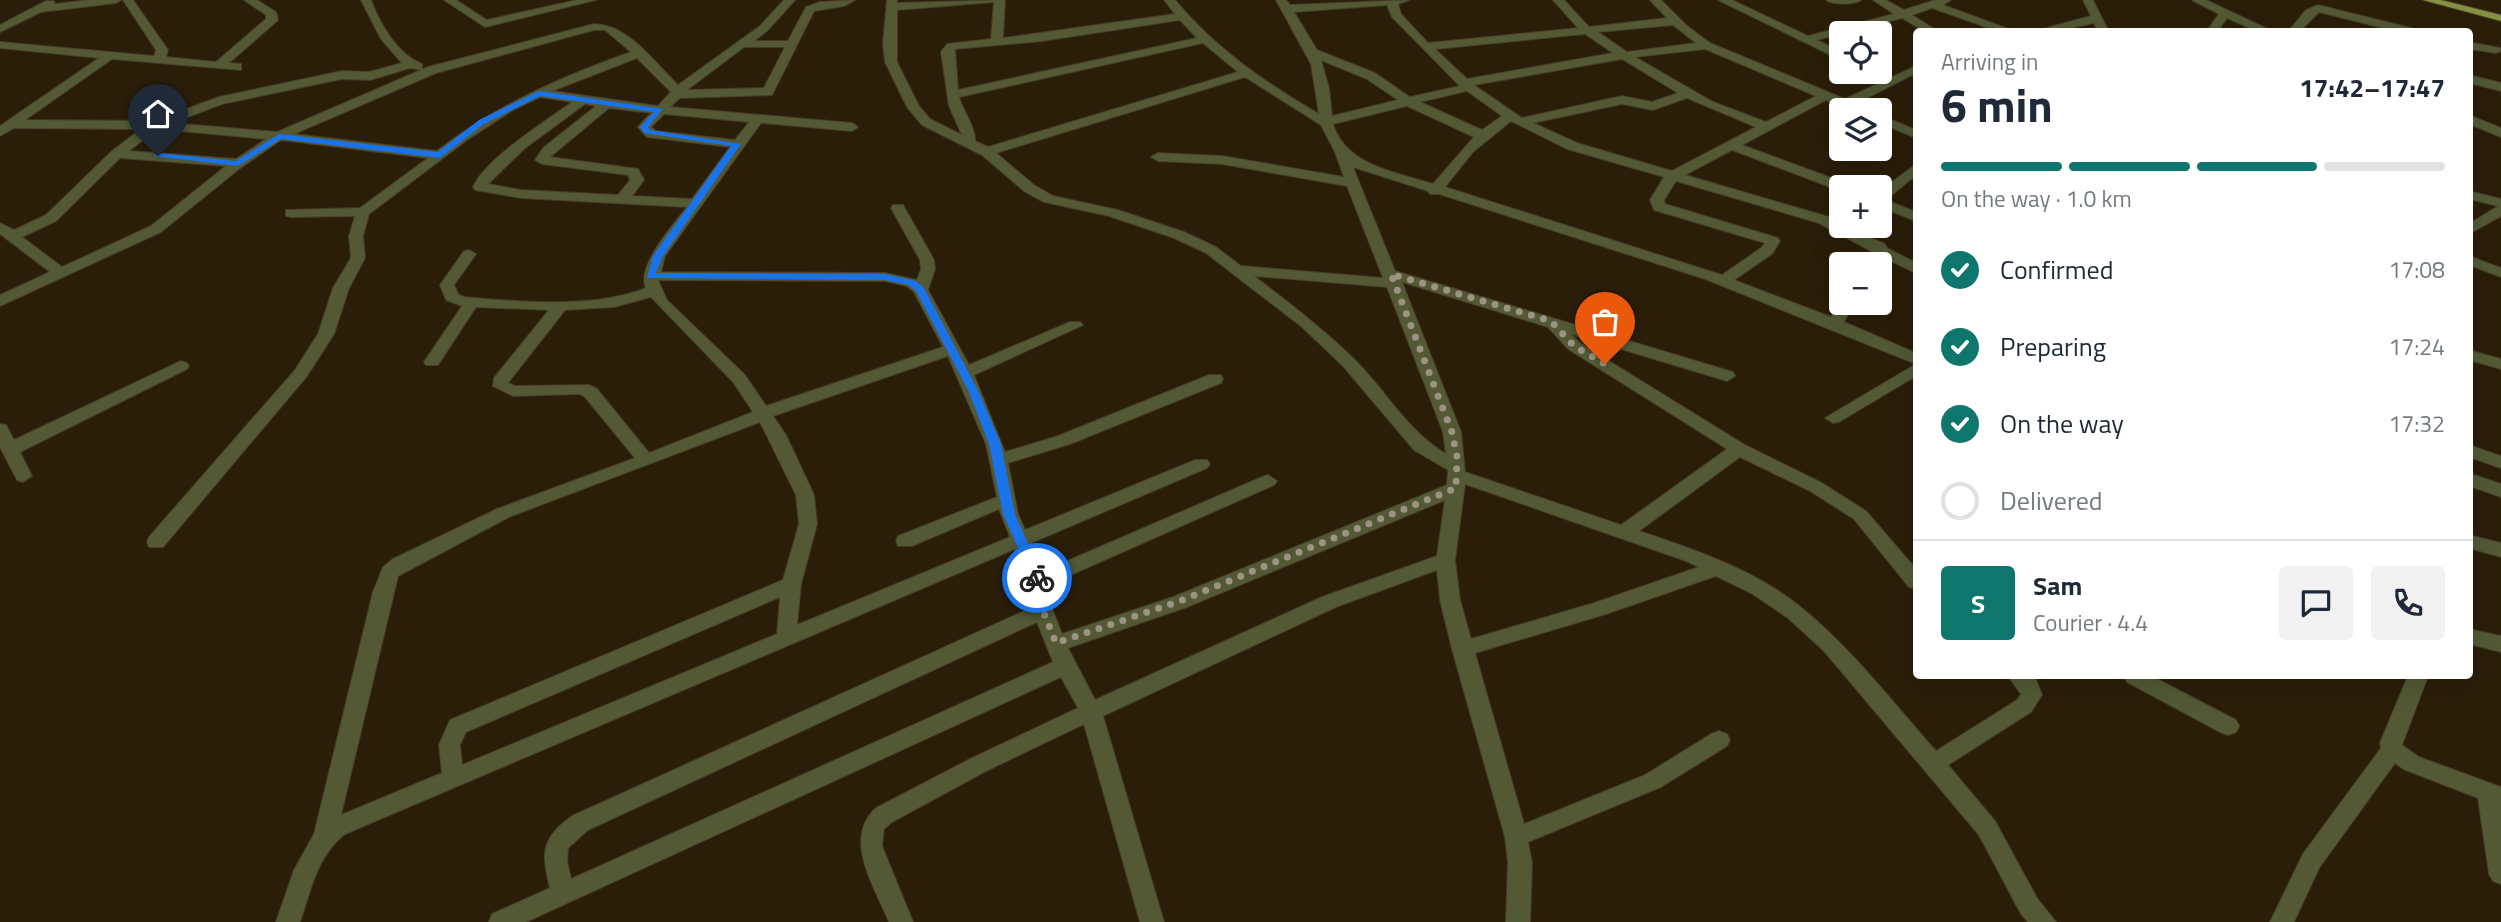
<!DOCTYPE html>
<meta charset="utf-8">
<style>
:root{--surface:#fff;--page:#f2f2f3;--text:#1f2937;--muted:#747a83;--line:#e0e1e3;--accent:#0f766e}
body{margin:0;font-family:"Titillium Web",sans-serif;background:var(--page);color:var(--text);height:100vh;display:flex;flex-direction:column;font-size:26px;white-space:nowrap}
*{box-sizing:border-box;margin:0}
p{font-size:23px;color:var(--muted)}
.icon{flex:none;width:38px;height:38px;fill:none;stroke:currentColor;stroke-width:2;stroke-linecap:round;stroke-linejoin:round}
.map{position:relative;flex:1;overflow:hidden}
.drawer{position:absolute;left:1913px;top:28px;width:560px;height:651px;display:flex;flex-direction:column;background:var(--surface);border-radius:7px;box-shadow:0 7px 28px #0002}
.drawer>*{flex:none}
.controls{position:absolute;left:1829px;top:21px;display:grid;gap:14px}
.controls a{display:grid;place-items:center;width:63px;height:63px;border-radius:7px;background:var(--surface);box-shadow:0 7px 28px #0002;font-size:35px}
.pin{position:absolute;display:grid;place-items:center;width:60px;height:60px;color:#fff;margin:-72px -30px;border-radius:50% 50% 50% 0;rotate:-45deg;box-shadow:0 0 7px #0007}
.pin .icon{rotate:45deg}
.courier{position:absolute;display:grid;place-items:center;width:70px;height:70px;margin:-35px;border:5px solid #1a73e8;border-radius:50%;background:#fff;color:#222;box-shadow:0 2px 9px #0007}
.headline em{font-style:normal;font-weight:700}
.headline div{display:flex;flex-direction:column-reverse}
.headline{display:flex;align-items:center;justify-content:space-between;height:119px;padding:0 28px}
h1{font-size:46px;font-weight:700;line-height:52px}
.bar{display:grid;grid-template-columns:repeat(4,1fr);gap:10px 7px;align-content:center;height:84px;padding:0 28px}
.bar i{height:9px;border-radius:5px;background:var(--line)}
.bar .current{background:var(--accent)}
.bar p{grid-column:span 4}
.line{display:flex;align-items:center;gap:18px;padding:0 28px;border-top:2px solid var(--line)}
.line div{flex:1}
.round{display:grid;place-items:center;flex:none;width:74px;height:74px;border-radius:7px;background:var(--page)}
ol{padding:0 28px;list-style:none}
li{display:flex;align-items:center;gap:21px;height:77px}
li p{margin-inline-start:auto}
li .icon{padding:7px;border-radius:50%;background:var(--accent);color:#fff;stroke-width:4}
li:last-child{color:var(--muted)}
li i{width:38px;height:38px;border:4px solid var(--line);border-radius:50%}
.map>svg:first-child{display:block}
.lines{fill:none;stroke-linecap:round;stroke-linejoin:round}
.minor-casing{stroke:#463b27;stroke-width:2}
.major-casing{stroke:#463b27;stroke-width:2}
.minor{fill:#525934;fill-rule:evenodd}
.major{fill:#849142;fill-rule:evenodd}
.route{fill:#1a73e8}
.done{stroke:#9c9383;stroke-width:7;stroke-dasharray:0 12.6}
</style>
<div class="map">
<svg width="2501" height="922" viewBox="0 0 2501 922">
<rect width="100%" height="100%" fill="#2a1e09"/>
<g class="lines">
<g class="minor-casing">
<path id="minor" d="M88 0H121L116 3 41 12 0 32V25L46 1H54L55 4Z
M123 0H133L168 50 166 57 216 62 266 19V15L244 0H257L276 12 278 20 229 63 241 64V70L112 59 25 120 153 121 219 97 342 71 369 72 402 63 381 39 361 0H371C380 24 397 54 422 64V70L410 68 370 80 342 79 222 104 172 123 277 132 428 67 594 24C628 24 655 63 678 85L760 26 784 0H795L768 30 754 41H788L806 7 820 2 855 0 844 6 814 11 772 95 680 98 670 107 852 123 858 127 852 131 761 123 665 256 661 272 885 273 917 280 921 269 920 260 891 208 893 205H903L934 260 935 269 928 290 969 365 1070 322H1080L1083 325 974 375 1005 452 1058 436 1209 375H1221L1223 379 1221 383 1070 444 1008 463 1018 514 1025 530 1195 460H1207L1210 464 1207 468 1031 543 1044 571 1262 477 1268 475 1277 481 1274 485 1048 585 1053 611 1062 634 1173 597 1447 485 1448 470 1414 450 1343 366 1302 327 1206 253 1174 238 1109 216 1044 202 1024 191 982 155 922 125 907 107 885 62 883 43 887 0H897V3L1005 0 1003 38 1175 14 1164 0H1175C1215 48 1264 82 1319 114L1311 64 1276 0H1286L1290 5 1409 0 1398 4 1401 14 1428 43 1578 28 1553 0H1564L1589 27 1667 18 1650 0H1661L1687 26 1710 43 1845 99 1916 66V73L1855 104 1865 110H1849L1826 100 1742 145 1848 184 1850 187 1838 190 1732 150 1685 175 1829 217 1841 226 1885 244 1887 248 1916 263V273L1882 257 1877 264H1863L1871 251 1819 223 1676 181 1664 200 1665 204 1778 238 1780 241 1772 254 1734 280 1831 317 1841 301 1854 303 1844 322 1916 353V364L1705 279 1439 194H1430L1428 191 1353 167 1395 271 1733 372 1735 376 1727 381 1571 334 1580 343 1745 445 1822 483 1866 511 1916 569V589L1909 587 1854 519 1810 491 1740 457 1639 531C1696 550 1756 570 1803 609 1853 650 1893 703 1936 751L2017 700 2021 694 2008 676 2035 677 2042 695 2031 712 1948 765 1995 821 2037 898 2056 922H2028L2021 914 1979 835 1824 651 1788 618 1751 593 1716 576 1606 614 1475 653 1524 824 1645 775 1711 734 1719 731 1727 734 1730 740 1727 746 1661 787 1528 842 1532 863 1530 922H1506L1508 863 1505 837 1452 649 1440 600 1437 570 1336 607 1103 716 1164 922H1140L1084 724 986 771 892 822 884 829 882 846 913 922H889C875 887 842 839 876 808L970 759 1078 708 1061 677 526 922H489L492 914 550 888C541 854 541 838 572 816L1033 607 1026 575 1015 549 345 834C317 856 311 890 300 922H276L294 870 314 834 373 592 383 567 393 559 497 509 635 458 585 397 580 394 513 396 493 386 494 378 549 310 476 307 438 365H426L424 362 462 306 446 300 440 285 464 251 469 250 476 254 454 285 458 294 464 297C520 302 593 309 646 288 635 268 673 225 687 207L521 198 475 190 473 187C485 159 546 121 572 102L540 97 513 110 467 140 369 214 363 236 365 258 349 288 334 334 307 376 163 547H149L147 542 149 537 295 370 318 334 333 288 351 258 349 236 355 216 291 217 286 216V210L360 208 428 158 281 140 239 169 161 232 0 306V295L50 272 0 234V223L14 230 46 215 112 151 141 129 14 128 0 136V126L99 58 0 48V42L154 56 156 50ZM994 2 991 39 947 44 941 52 949 106 962 135 930 119 919 106 897 62V10ZM1387 5 1392 17 1460 86 1410 97 1375 73 1317 50 1294 12ZM1180 20 1197 38 958 90 955 49 1042 41ZM1673 25 1696 43 1627 52 1598 32ZM594 30H605L631 52C561 77 496 105 437 151L294 134 436 73ZM1585 34 1613 53 1467 79 1435 49ZM1203 43 1238 72 988 147 975 141C976 128 963 111 959 97ZM744 47H785L764 88 687 90ZM1705 49 1816 96 1766 122 1713 102 1635 57ZM637 58 671 92 658 106 552 91ZM1622 59 1678 93 1652 102 1622 96 1522 118 1474 85ZM1321 60 1367 79 1398 100 1332 116 1329 88ZM1245 77 1321 125 1335 152 1344 177 1222 156 1158 153 1151 157 1158 161 1222 164 1347 186 1383 278 1241 266 1216 247 1184 232 1118 210 1053 196 1034 185 996 153ZM1467 91 1502 116 1482 130 1420 102ZM1687 98 1756 127 1672 171 1577 143 1533 123 1622 104 1653 110ZM585 104 596 106 543 148 535 160 542 164 628 175 630 180 618 195 521 190 488 184 524 149ZM1407 106 1474 137 1433 184C1396 172 1346 166 1333 124ZM609 108 651 113 638 127 647 137 730 147 692 199 632 196 644 180 638 169 550 157ZM664 114 749 122 735 140 656 131 651 127ZM1511 121 1567 149 1664 177 1650 200 1654 210 1765 243 1761 248 1722 275 1445 187 1473 152ZM157 129 266 139 236 159 129 151ZM120 158 226 166 151 226 62 267 22 237 56 221ZM1254 276 1387 287 1443 432 1446 454C1407 431 1385 389 1353 358 1322 328 1288 302 1254 276ZM658 280 885 281 907 286 914 292 943 347 766 406 745 375 667 300ZM1402 282 1548 327 1568 349 1727 449 1621 525 1465 472 1461 432ZM651 297 733 382 753 412 649 453 597 389 589 385 515 386 508 383 565 310 614 307ZM948 356 986 444 997 497 898 536 896 541 898 546H912L999 509 1010 537 797 625 801 584 817 524 814 495 786 435 773 416ZM760 422 796 495 799 524 783 580 450 720 439 745 442 773 341 815 398 576 509 517ZM1465 484 1686 561 1699 567 1594 603 1471 639 1460 600 1455 560ZM1445 500 1437 556 1322 597 1095 700 1068 648 1187 607ZM780 597 777 634 462 765 460 745 466 732ZM1037 622 1053 662 571 879 567 861 568 848 588 830Z
M444 0H456L487 20 577 0H596L485 27Z
M1718 0H1732L1808 36 1894 14 1873 0H1886L1904 10 1935 0H1951L1943 5 2017 32H2000L1932 8 1912 15 1939 32H1925L1902 18 1817 40 1841 52V60Z
M1826 0H1861C1854 5 1833 5 1826 0Z
M2083 0H2093L2109 32H2098L2094 23 2053 32H2031L2091 16Z
M2192 0H2206L2274 32H2258L2227 18 2217 32H2206L2219 14Z
M2318 5 2419 30 2420 32H2399L2319 12 2299 32H2288L2306 10Z
M2469 42 2500 48 2501 51 2496 53 2469 49Z
M2469 75 2501 83V91L2469 83Z
M1880 115 1916 130V138L1880 123Z
M2469 115 2501 128V137L2469 124Z
M1916 164V175L1886 200 1916 212V221L1880 207V191Z
M2469 191 2501 199V216L2469 234V224L2498 206 2469 199Z
M2469 256 2501 268V277L2469 265Z
M2469 350 2501 359V369L2469 360Z
M181 361 187 363 189 366 187 369 20 452 32 476 23 482 17 480 0 447V424L6 425 14 440Z
M1916 364V376L1839 422 1833 423 1825 418Z
M2469 445 2501 456V468L2469 457Z
M2469 473 2501 484V497L2469 486Z
M2469 535 2501 543V557L2469 548Z
M2469 629 2501 636V652L2469 644Z
M2124 676H2151L2236 720 2239 726 2236 732 2228 735 2220 732 2127 682Z
M2408 676H2428L2402 745 2419 757 2501 787V884L2493 881 2489 874 2478 798 2403 769 2395 763 2319 868 2294 922H2270L2303 854 2381 748 2380 743Z"/>
</g>
<g class="major-casing">
<path id="major" d="M2423 0H2441L2501 15V21Z"/>
</g>
<use href="#minor" class="minor"/>
<use href="#major" class="major"/>
</g>
<path class="route" d="M539 91 663 109 648 127 650 130 741 144 663 256 656 273 885 274 916 281 924 288 978 390 1001 444 1015 514 1043 578 1041 581 1037 582 1031 578 1003 514 989 444 968 390 916 291 909 285 885 280 647 278 653 256 731 146 644 133 640 127 654 112 540 96 484 124 440 158 281 139 238 166 153 156 158 153 236 161 279 134 438 152 479 120Z"/>
<g class="lines">
<path class="done" d="M1037 578 1043 611 1056 643 1180 601 1456 488 1457 457 1452 432 1391 274 1551 321 1574 346 1605 364"/>
</g>
</svg>
<div class="controls">
<a><svg class="icon" aria-label="locate" viewBox="0 0 24 24"><circle cx="12" cy="12" r="6"/><path d="M12 2v4M12 18v4M2 12h4M18 12h4"/></svg></a>
<a><svg class="icon" aria-label="layers" viewBox="0 0 24 24"><path d="M12 4l9 5-9 5-9-5zM3 14l9 5 9-5"/></svg></a>
<a>+</a>
<a>−</a>
</div>
<div class="pin" style="left:1605px;top:364px;background:#ea580c"><svg class="icon" aria-label="bag" viewBox="0 0 24 24"><path d="M5 8h14l-1 12H6zM9 8a3 3 0 0 1 6 0"/></svg></div>
<div class="pin" style="left:158px;top:156px;background:#1f2937"><svg class="icon" aria-label="home" viewBox="0 0 24 24"><path d="M3 11l9-7 9 7M6 9v11h12V9"/></svg></div>
<div class="courier" style="left:1037px;top:578px"><svg class="icon" aria-label="bike" viewBox="0 0 24 24"><circle cx="6" cy="16" r="4"/><circle cx="18" cy="16" r="4"/><path d="M6 16l4-8h5l3 8M10 8l3 8H6M13 5h3"/></svg></div>
<section class="drawer">
<div class="headline"><div><h1>6 min</h1><p>Arriving in</p></div><em>17:42–17:47</em></div>
<div class="bar"><i class="current"></i><i class="current"></i><i class="current"></i><i></i><p>On the way · 1.0 km</p></div>
<ol>
<li><svg class="icon" aria-label="check" viewBox="0 0 24 24"><path d="M5 12l5 5 9-10"/></svg>Confirmed<p>17:08</p></li>
<li><svg class="icon" aria-label="check" viewBox="0 0 24 24"><path d="M5 12l5 5 9-10"/></svg>Preparing<p>17:24</p></li>
<li><svg class="icon" aria-label="check" viewBox="0 0 24 24"><path d="M5 12l5 5 9-10"/></svg>On the way<p>17:32</p></li>
<li><i></i>Delivered</li>
</ol>
<div class="line" style="height:126px"><b class="round" style="background:var(--accent);color:#fff">S</b><div><b>Sam</b><p>Courier · 4.4</p></div><a class="round"><svg class="icon" aria-label="chat" viewBox="0 0 24 24"><path d="M4 5h16v11H9l-5 4z"/></svg></a><a class="round"><svg class="icon" aria-label="phone" viewBox="0 0 24 24"><path d="M5 4h4l2 5-3 2q2 4 5 5l2-3 5 2v4C11 20 4 13 5 4z"/></svg></a></div>
</section>
</div>
